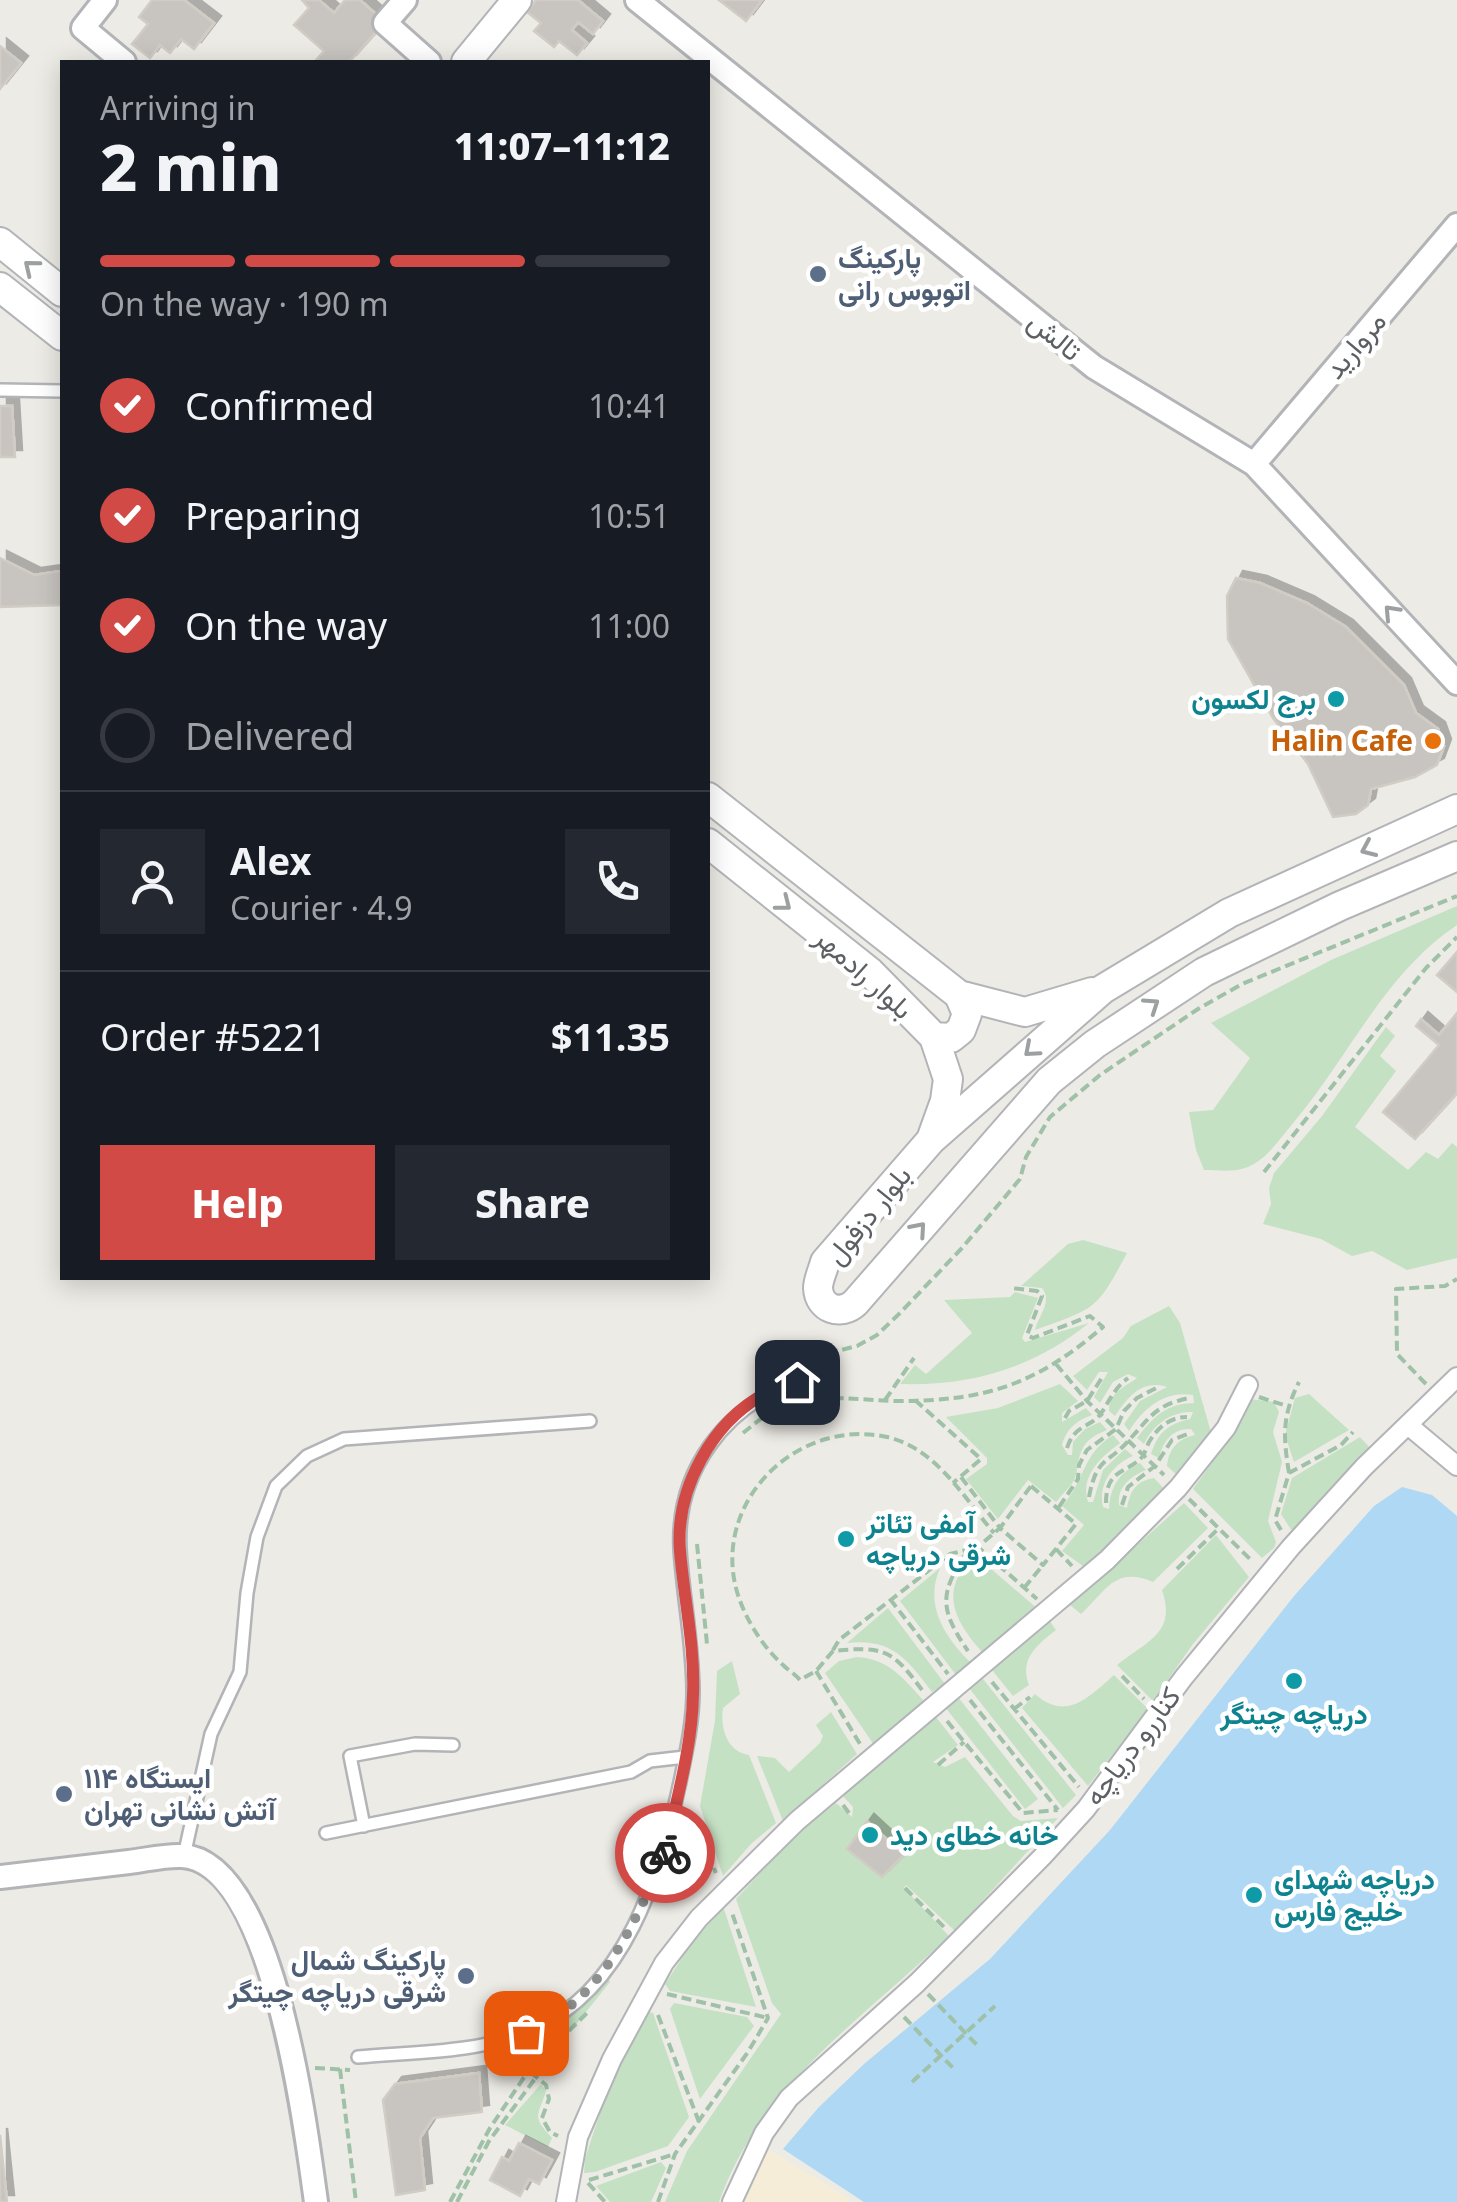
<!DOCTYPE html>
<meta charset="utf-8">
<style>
:root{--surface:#171b24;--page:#242831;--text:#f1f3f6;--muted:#9ea1a6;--line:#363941;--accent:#d24a45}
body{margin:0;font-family:"Noto Sans",Vazirmatn,sans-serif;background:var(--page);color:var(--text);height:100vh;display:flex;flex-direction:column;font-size:38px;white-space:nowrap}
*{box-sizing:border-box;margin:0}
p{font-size:32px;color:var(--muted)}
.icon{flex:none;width:55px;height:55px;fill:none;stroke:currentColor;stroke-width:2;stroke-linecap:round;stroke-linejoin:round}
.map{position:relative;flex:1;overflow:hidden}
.drawer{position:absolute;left:60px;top:60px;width:650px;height:1220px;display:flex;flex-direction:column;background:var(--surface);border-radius:0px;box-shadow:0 5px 25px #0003}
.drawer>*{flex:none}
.pin{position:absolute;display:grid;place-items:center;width:85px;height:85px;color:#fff;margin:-42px;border-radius:20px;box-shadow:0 5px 15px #0006}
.courier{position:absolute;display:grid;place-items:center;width:100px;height:100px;margin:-50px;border:8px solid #d24a45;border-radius:50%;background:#fff;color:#222;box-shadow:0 2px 12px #0007}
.overview em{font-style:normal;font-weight:800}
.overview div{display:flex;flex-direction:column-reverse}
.overview{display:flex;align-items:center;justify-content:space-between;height:170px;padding:0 40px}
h1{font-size:65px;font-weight:800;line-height:75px}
.bar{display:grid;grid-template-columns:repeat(4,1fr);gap:15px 10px;align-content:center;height:120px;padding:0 40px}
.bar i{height:12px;border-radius:8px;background:var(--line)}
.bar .selected{background:var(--accent)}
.bar p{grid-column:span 4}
.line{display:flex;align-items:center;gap:25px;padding:0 40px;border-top:2px solid var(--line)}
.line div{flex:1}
.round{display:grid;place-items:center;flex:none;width:105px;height:105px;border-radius:0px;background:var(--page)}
ol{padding:0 40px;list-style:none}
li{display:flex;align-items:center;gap:30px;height:110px}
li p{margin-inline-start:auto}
li .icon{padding:10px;border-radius:50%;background:var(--accent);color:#fff;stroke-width:4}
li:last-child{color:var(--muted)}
li i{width:55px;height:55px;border:5px solid var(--line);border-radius:50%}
.button{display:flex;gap:20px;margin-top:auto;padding:20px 40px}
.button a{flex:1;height:115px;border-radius:0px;background:var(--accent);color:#fff;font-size:40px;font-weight:800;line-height:115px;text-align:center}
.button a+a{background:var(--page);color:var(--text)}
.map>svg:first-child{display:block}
.green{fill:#c5e1c4}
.sand{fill:#f5edd7}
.water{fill:#aed8f4}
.building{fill:#c8c5c1;stroke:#d1ccc4;stroke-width:2.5;filter:url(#shadow)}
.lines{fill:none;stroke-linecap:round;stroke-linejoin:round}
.service-casing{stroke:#b2b4b8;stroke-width:16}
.pedestrian-casing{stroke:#b2b4b8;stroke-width:22}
.minor-casing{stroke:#b2b4b8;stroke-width:28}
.tertiary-casing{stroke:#b2b4b8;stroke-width:32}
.path{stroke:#9ec1a7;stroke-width:4;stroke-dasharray:10 5;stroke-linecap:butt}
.service{stroke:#fff;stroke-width:11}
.pedestrian{stroke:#fff;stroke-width:18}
.minor{stroke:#fff;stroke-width:22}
.tertiary{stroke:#fff;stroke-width:28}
.oneway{stroke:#9da0a1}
.done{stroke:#8f9190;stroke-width:10;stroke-dasharray:0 18}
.route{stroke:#d24a45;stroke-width:12}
.service-dot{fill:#5c6f8a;stroke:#fff;stroke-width:4}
.culture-dot{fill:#0f9aa8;stroke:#fff;stroke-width:4}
.food-dot{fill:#e8710a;stroke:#fff;stroke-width:4}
.labels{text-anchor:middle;stroke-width:9;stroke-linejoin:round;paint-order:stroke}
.service-label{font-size:28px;font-weight:bold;fill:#4e5e75;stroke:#fff;text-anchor:start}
.street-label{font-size:28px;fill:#5c6063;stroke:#fff}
.culture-label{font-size:28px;font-weight:bold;fill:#0d838f;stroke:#fff;text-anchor:start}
.food-label{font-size:28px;font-weight:bold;fill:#c56008;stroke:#fff;text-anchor:end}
</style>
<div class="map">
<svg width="1457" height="2202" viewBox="0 0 1457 2202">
<defs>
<filter id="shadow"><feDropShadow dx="7" dy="-7" stdDeviation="0" flood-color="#0004"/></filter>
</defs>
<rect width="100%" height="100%" fill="#edebe5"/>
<path class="green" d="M1457 906V925C1385 973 1348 1058 1294 1122 1281 1137 1268 1158 1250 1166 1236 1173 1219 1170 1204 1170L1196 1150 1189 1112 1213 1110 1250 1058 1211 1023 1331 960Z
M1386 1027 1395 1036 1380 1056 1396 1071 1355 1127 1408 1170 1426 1152 1438 1159 1452 1143 1457 1147V1258L1407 1270 1372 1251 1352 1256 1321 1239 1263 1224 1271 1204 1269 1188 1274 1173 1322 1116Z
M1083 1240 1127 1253C1096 1311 1096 1308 1035 1330 1038 1316 1053 1302 1042 1288L1021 1286 1068 1244Z
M1015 1292 1038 1298 1022 1338 1025 1342 1089 1323C1033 1368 972 1386 900 1384L915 1365 926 1374 972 1333 944 1300 1010 1297Z
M1169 1306 1180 1323 1212 1436 1180 1478 1167 1466C1169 1448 1178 1439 1195 1435L1191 1429C1173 1428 1163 1441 1159 1458L1151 1454C1158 1432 1168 1424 1190 1419L1193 1412C1171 1411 1153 1425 1144 1444L1137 1438C1153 1417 1167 1403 1194 1403L1193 1395C1164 1390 1144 1408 1129 1431L1124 1424 1140 1401 1167 1387C1142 1379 1128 1397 1115 1416L1109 1411C1109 1392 1125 1387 1137 1378L1128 1374 1113 1382 1100 1403 1094 1397 1108 1372H1099L1087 1390 1073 1376 1123 1338 1131 1326Z
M1060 1384 1078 1401 1062 1413V1422L1086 1408 1092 1415C1076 1421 1067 1428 1062 1445L1068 1455H1072L1073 1442 1085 1429 1100 1422 1107 1430C1081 1440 1080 1451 1076 1475 1074 1484 1062 1494 1056 1502L1028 1480 998 1519 966 1479 987 1464V1458L946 1417 998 1408Z
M1309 1394 1349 1430 1294 1462 1285 1435 1295 1398Z
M1250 1399 1274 1402 1279 1412 1273 1432 1282 1462 1268 1521 1276 1542 1274 1548 1262 1558 1193 1489 1221 1450Z
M1113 1435 1120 1443C1100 1458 1080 1476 1088 1502H1093L1103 1470 1125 1449 1133 1456C1112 1465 1098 1484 1103 1507L1109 1509C1110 1487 1119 1472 1140 1463L1146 1470C1131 1476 1117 1487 1119 1505L1127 1508C1130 1491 1136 1481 1154 1478L1168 1493 1087 1569 1062 1551 1084 1525 1062 1506C1086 1480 1081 1455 1113 1435Z
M1360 1437 1371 1449 1292 1531 1281 1514 1292 1478Z
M1184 1503 1208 1528 1153 1582C1115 1566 1107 1590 1081 1614L1070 1605Z
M1216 1535 1249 1577 1193 1644 1153 1701 1117 1665C1146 1641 1177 1634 1162 1590Z
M976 1556 1039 1610 985 1655C955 1623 936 1589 976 1556Z
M940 1568C924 1604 944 1636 970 1662L956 1675 900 1601Z
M888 1608 945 1684 932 1692C907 1659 892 1638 847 1643Z
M1049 1620 1056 1630C1037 1645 1019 1659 1029 1685L1013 1696 992 1670Z
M857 1657C889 1659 903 1678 924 1701L874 1745 825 1673 839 1661Z
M732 1661 740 1694 723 1708C720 1728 727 1752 749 1755L776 1823 751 1844 723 1876 700 1806 715 1721 717 1671Z
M1114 1675 1148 1709 1088 1786 1022 1708 1035 1694C1066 1722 1089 1697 1114 1675Z
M983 1679 1076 1795 1063 1808 969 1688Z
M958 1697 1038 1799 1025 1809 945 1707Z
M831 1712 857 1754 783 1821 757 1756 775 1758 789 1772 820 1743 823 1736 816 1725Z
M936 1717 958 1745 933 1762 945 1767 965 1757 1013 1816 1021 1821 1058 1818 955 1931 906 1885 904 1888 949 1936C864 2018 760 2085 719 2202H665L687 2151 781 2014 772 2003 736 1899 797 1834 836 1803 852 1817 853 1807 842 1795Z
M723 1906 756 2007 670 1991 665 1984 686 1952Z
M608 1978 610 1982 545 2063 538 2067 503 2049 552 2026Z
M674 2003 747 2017 754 2026 700 2099 670 2009Z
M649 2012 653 2013 689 2117 668 2146 595 2172 584 2173 585 2159C595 2129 626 2026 649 2012Z
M541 2084 546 2091C538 2117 531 2115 552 2138L548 2147 505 2125Z
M661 2162 666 2168 651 2202H610L596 2186Z"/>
<path class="sand" d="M764 2147 849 2198 848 2202H742Z"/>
<path class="water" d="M1402 1487 1432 1495 1457 1516V2202H864L783 2149 819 2107 864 2064 990 1959 1110 1830 1294 1596 1374 1506Z"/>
<path class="building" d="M152 0H184L214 23 194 49 181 39 170 53 160 45 150 58 132 44 148 24 139 17Z
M319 0 334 13 345 0H360L385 22 349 62H319L316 60 324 51 294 25 309 8 302 0Z
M536 0H578L603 21 593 34 578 22 572 30 587 43 577 55 559 41 554 47 534 31 541 23 527 12Z
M719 0H762L746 21Z
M0 46 21 63 0 89Z
M0 406H12L15 457H0Z
M0 558 34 575 62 571V605L0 607Z
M1236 578 1260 583 1307 603 1346 627 1404 685 1416 713 1438 729 1444 746 1437 765 1415 777 1371 789 1368 805 1356 814 1333 817 1308 764 1273 718 1228 639 1227 596Z
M1457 952V992L1437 975Z
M1457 1013V1093L1415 1139 1383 1112 1439 1045 1416 1026 1421 1019 1439 1035Z
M867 1821 904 1855 882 1877 847 1849Z
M479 2073 482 2112 433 2118 420 2138 425 2190 396 2195 383 2100 395 2084Z
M0 2135 7 2202H0Z
M519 2143 552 2160 539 2184 529 2179 520 2196 490 2180 502 2157 509 2161Z"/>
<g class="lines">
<g class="service-casing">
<path id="service" d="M0 390 62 391
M364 1826 350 1756 415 1744 453 1745
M326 1833 631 1772 650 1761 685 1757
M184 1856 211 1734 240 1672 247 1593 257 1537 276 1486 307 1456 344 1439 590 1421
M358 2057C413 2052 478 2053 530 2031 626 1991 660 1875 680 1782 686 1753 693 1722 693 1692 693 1644 683 1597 680 1549 676 1471 725 1406 797 1382"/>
</g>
<g class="pedestrian-casing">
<path id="pedestrian" d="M1408 1425 1457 1466
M566 2202 578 2137 612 2059 664 1963 699 1918 797 1821 1107 1560 1178 1488 1226 1428 1248 1385
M732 2202 764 2133 789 2098 917 1983 1042 1857 1086 1809 1184 1677 1291 1547 1364 1467 1457 1377"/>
</g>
<g class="minor-casing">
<path id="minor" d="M105 0 83 28 124 62
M405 0 385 23 429 62
M637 0 1094 367 1254 464 1457 683
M1254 464 1457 225
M0 1877C43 1872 86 1867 129 1862 146 1860 165 1855 182 1856 274 1861 306 2131 316 2202"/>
</g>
<g class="tertiary-casing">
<path id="tertiary" d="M466 62 517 0
M0 242 62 292
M0 287 62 336
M708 797 959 995 1025 1012 1092 992
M1457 809 1229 913 1103 989 931 1140 825 1262C823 1270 818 1280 818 1288 819 1309 841 1316 855 1303L1049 1081 1095 1044 1204 972 1340 906 1457 856
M708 843 870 972 934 1037 948 1079 945 1101 932 1137
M934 1037 951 1038 961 1030 967 1014 959 995"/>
</g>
<path class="path" d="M1264 1172 1426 968 1457 937
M1056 1364 1087 1401 1164 1475
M801 1371 815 1343 837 1351 857 1346 877 1335 899 1314 962 1248 1020 1179 1026 1157 1050 1117 1100 1075 1198 1009 1242 984 1457 896
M1426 1384 1397 1354 1396 1289 1445 1286 1457 1279
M1259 1397 1287 1406
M885 1400 914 1358
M915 1400 981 1459 953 1483
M789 1403C832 1394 855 1400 897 1401 986 1401 1035 1385 1103 1327L1090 1316 1033 1338 1027 1335 1042 1296 1037 1291 1011 1288
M1065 1418 1069 1411 1087 1401 1103 1376
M743 1433 763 1417
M1067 1448C1075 1423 1092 1428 1102 1412 1111 1398 1114 1389 1128 1378
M1289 1473C1283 1436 1282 1416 1299 1382
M961 1477 1000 1528 978 1547 1037 1599
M1031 1486 1076 1524 1043 1565 1000 1528Z
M1089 1497C1097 1455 1108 1465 1130 1439 1151 1416 1156 1405 1189 1398
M1189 1499 1253 1562
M1106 1503C1106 1468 1127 1474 1143 1456 1144 1454 1148 1444 1149 1442 1158 1427 1170 1417 1187 1417
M1122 1505 1128 1487 1155 1466 1172 1440 1188 1434
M1059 1507 1078 1479 1079 1465 1087 1450 1116 1429 1124 1411 1137 1398 1160 1386
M1281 1530 1275 1520 1289 1473 1341 1445 1353 1432
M697 1544 707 1644
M1056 1549 1072 1566
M968 1550C940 1593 938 1607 968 1651
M1177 1569 1219 1528
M1024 1588 1043 1565
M890 1599 948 1674
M833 1650 839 1640 950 1554 978 1547
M816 1671 860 1744
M1122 1676 1144 1699
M992 1682 1079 1787
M922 1690C892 1649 883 1646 833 1651L816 1671 800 1680C794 1673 789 1671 783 1665 763 1647 746 1620 738 1595 709 1504 796 1417 887 1437 936 1448 964 1498 994 1533
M970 1700 1058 1810
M1014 1709 1030 1697
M947 1721 1023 1813 1058 1810
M938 1765 964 1742
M843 1805 852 1817
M690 1813 716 1873
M905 1888 947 1930
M667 1994 768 2018
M928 1994 977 2045
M658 2015 699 2122
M904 2017 953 2068
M507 2053 546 2085 549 2099 542 2118 550 2132 558 2136
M315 2068 350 2070
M340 2069 356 2202
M912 2082 995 2006
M589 2180 675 2154
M588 2183 605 2202
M450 2202 490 2128 529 2070 589 2011
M457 2202 489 2141 537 2076
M658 2202 675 2154 748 2052 768 2018 731 1910"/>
<use href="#service" class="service"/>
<use href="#pedestrian" class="pedestrian"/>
<use href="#minor" class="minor"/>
<use href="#tertiary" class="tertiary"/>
</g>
<defs><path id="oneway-chevron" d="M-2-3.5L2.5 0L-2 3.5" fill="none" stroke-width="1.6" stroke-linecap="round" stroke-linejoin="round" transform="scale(2.5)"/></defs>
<g class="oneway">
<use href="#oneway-chevron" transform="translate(31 267) rotate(-141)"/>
<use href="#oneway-chevron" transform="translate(1391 612) rotate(-133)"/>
<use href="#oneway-chevron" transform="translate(1368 849) rotate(156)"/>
<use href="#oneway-chevron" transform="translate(784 904) rotate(38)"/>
<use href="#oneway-chevron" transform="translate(1152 1005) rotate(-34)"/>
<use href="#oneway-chevron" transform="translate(1031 1050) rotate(139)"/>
<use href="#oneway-chevron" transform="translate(919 1229) rotate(-49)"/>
</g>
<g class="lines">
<path class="done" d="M526 2033C604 1999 633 1926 665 1853"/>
<path class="route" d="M665 1853C676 1801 692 1748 693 1695 695 1646 684 1599 680 1551 675 1489 712 1421 768 1392 776 1387 788 1385 797 1382"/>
</g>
<g class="service-dot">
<circle cx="818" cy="274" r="10"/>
<circle cx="64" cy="1794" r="10"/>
<circle cx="466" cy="1976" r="10"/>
</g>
<g class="culture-dot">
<circle cx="1336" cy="699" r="10"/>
<circle cx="846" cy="1539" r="10"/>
<circle cx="1294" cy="1681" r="10"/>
<circle cx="870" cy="1835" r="10"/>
<circle cx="1254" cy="1895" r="10"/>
</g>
<circle class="food-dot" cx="1433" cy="741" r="10"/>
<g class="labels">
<g class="service-label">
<text x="838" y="268">پارکینگ<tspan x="838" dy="32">اتوبوس رانی</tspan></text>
<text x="84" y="1788">ایستگاه ۱۱۴<tspan x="84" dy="32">آتش نشانی تهران</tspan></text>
<text x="446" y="1970" text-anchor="end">پارکینگ شمال<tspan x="446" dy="32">شرقی دریاچه چیتگر</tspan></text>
</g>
<g class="street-label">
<text transform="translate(1055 336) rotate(39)" y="10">تالش</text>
<text transform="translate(1355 345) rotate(-50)" y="10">مروارید</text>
<text transform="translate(864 973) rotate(42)" y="10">بلوار رادمهر</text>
<text transform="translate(868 1215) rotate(-51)" y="10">بلوار دزفول</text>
<text transform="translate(1132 1746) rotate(-53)" y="10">کناررو دریاچه</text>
</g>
<g class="culture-label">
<text x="1316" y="709" text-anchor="end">برج لکسون</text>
<text x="866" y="1533">آمفی تئاتر<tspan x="866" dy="32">شرقی دریاچه</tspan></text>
<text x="1294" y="1724" text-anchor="middle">دریاچه چیتگر</text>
<text x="890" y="1845">خانه خطای دید</text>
<text x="1274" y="1889">دریاچه شهدای<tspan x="1274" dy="32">خلیج فارس</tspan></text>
</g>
<g class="food-label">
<text x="1413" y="751">Halin Cafe</text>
</g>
</g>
</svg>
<div class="pin" style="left:526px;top:2033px;background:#ea580c"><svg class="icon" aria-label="bag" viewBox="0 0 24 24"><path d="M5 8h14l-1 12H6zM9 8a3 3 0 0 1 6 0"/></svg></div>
<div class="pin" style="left:797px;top:1382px;background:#1f2937"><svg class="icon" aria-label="home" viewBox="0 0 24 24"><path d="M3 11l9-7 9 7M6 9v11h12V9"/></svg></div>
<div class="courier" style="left:665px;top:1853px"><svg class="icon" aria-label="bike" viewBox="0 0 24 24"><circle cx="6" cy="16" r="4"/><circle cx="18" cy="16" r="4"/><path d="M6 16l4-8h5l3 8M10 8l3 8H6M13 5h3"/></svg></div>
<section class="drawer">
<div class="overview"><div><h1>2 min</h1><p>Arriving in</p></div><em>11:07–11:12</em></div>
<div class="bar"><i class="selected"></i><i class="selected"></i><i class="selected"></i><i></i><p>On the way · 190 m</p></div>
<ol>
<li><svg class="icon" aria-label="check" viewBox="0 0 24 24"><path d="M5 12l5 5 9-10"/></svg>Confirmed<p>10:41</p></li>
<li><svg class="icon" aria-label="check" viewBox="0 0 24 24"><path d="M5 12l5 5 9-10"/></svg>Preparing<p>10:51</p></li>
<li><svg class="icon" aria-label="check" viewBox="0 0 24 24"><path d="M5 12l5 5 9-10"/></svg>On the way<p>11:00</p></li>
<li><i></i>Delivered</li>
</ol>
<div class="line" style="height:180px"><a class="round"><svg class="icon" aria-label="person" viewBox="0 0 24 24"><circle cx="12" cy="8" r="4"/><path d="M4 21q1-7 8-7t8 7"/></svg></a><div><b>Alex</b><p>Courier · 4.9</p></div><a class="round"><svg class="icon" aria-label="phone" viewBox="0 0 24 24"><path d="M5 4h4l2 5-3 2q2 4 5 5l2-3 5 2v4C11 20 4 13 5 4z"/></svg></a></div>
<div class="line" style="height:130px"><div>Order #5221</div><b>$11.35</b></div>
<div class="button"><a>Help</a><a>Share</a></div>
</section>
</div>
